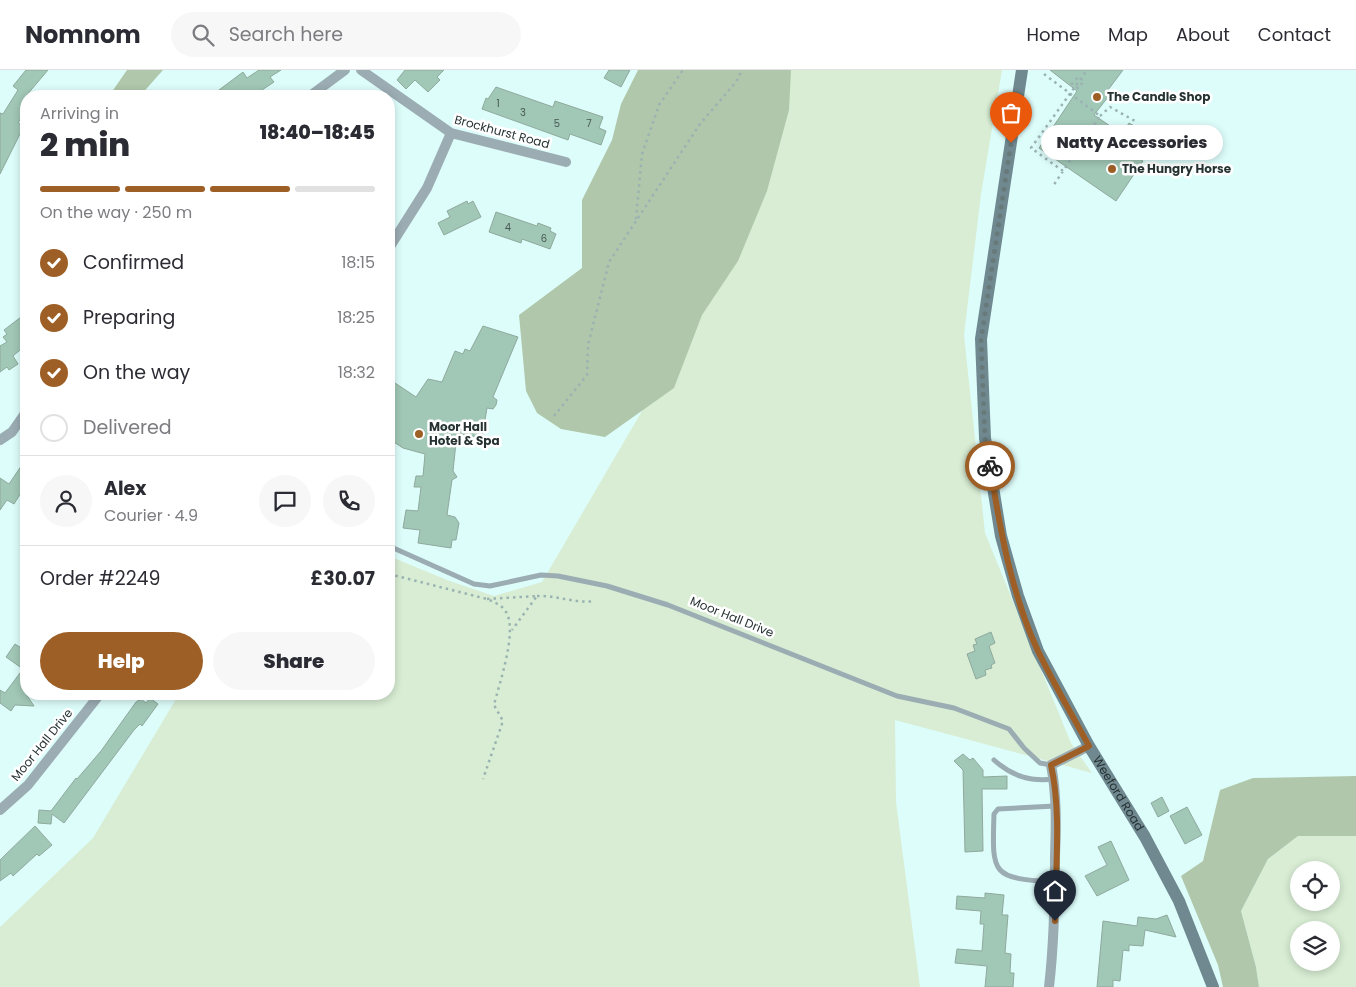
<!DOCTYPE html>
<meta charset="utf-8">
<style>
:root{--surface:#fff;--page:#f7f7f7;--text:#2b2b33;--muted:#7c7c81;--line:#e1e1e2;--accent:#9d5f25}
body{margin:0;font-family:Poppins,sans-serif;background:var(--page);color:var(--text);height:100vh;display:flex;flex-direction:column;font-size:19px;white-space:nowrap}
*{box-sizing:border-box;margin:0}
p{font-size:16px;color:var(--muted)}
.icon{flex:none;width:28px;height:28px;fill:none;stroke:currentColor;stroke-width:2;stroke-linecap:round;stroke-linejoin:round}
.map{position:relative;flex:1;overflow:hidden}
.drawer{position:absolute;left:20px;top:20px;width:375px;height:610px;display:flex;flex-direction:column;background:var(--surface);border-radius:20px;box-shadow:0 2px 8px #0003}
.drawer>*{flex:none}
.buttons{position:absolute;left:1290px;top:791px;display:grid;gap:10px}
.buttons a{display:grid;place-items:center;width:50px;height:50px;border-radius:50%;background:var(--surface);box-shadow:0 2px 8px #0003;font-size:25px}
.pin{position:absolute;display:grid;place-items:center;width:42px;height:42px;color:#fff;margin:-51px -21px;border-radius:50% 50% 50% 0;rotate:-45deg;box-shadow:0 0 5px #0007}
.pin .icon{rotate:45deg}
.courier{position:absolute;display:grid;place-items:center;width:50px;height:50px;margin:-25px;border:4px solid #9d5f25;border-radius:50%;background:#fff;color:#222;box-shadow:0 1px 6px #0007}
.bubble{position:absolute;height:35px;border-radius:18px;background:var(--surface);box-shadow:0 2px 8px #0003;font-size:16px;font-weight:800;line-height:35px;text-align:center}
.summary em{font-style:normal;font-weight:800}
.summary div{display:flex;flex-direction:column-reverse}
.summary{display:flex;align-items:center;justify-content:space-between;height:85px;padding:0 20px}
h1{font-size:32px;font-weight:800;line-height:38px}
.bar{display:grid;grid-template-columns:repeat(4,1fr);gap:8px 5px;align-content:center;height:60px;padding:0 20px}
.bar i{height:6px;border-radius:4px;background:var(--line)}
.bar .active{background:var(--accent)}
.bar p{grid-column:span 4}
.line{display:flex;align-items:center;gap:12px;padding:0 20px;border-top:1px solid var(--line)}
.line div{flex:1}
.round{display:grid;place-items:center;flex:none;width:52px;height:52px;border-radius:26px;background:var(--page)}
ol{padding:0 20px;list-style:none}
li{display:flex;align-items:center;gap:15px;height:55px}
li p{margin-inline-start:auto}
li .icon{padding:5px;border-radius:50%;background:var(--accent);color:#fff;stroke-width:4}
li:last-child{color:var(--muted)}
li i{width:28px;height:28px;border:2px solid var(--line);border-radius:50%}
.primary-button{display:flex;gap:10px;margin-top:auto;padding:10px 20px}
.primary-button a{flex:1;height:58px;border-radius:30px;background:var(--accent);color:#fff;font-size:20px;font-weight:800;line-height:58px;text-align:center}
.primary-button a+a{background:var(--page);color:var(--text)}
header{display:flex;align-items:center;gap:30px;box-sizing:border-box;height:70px;padding:0 25px;background:var(--surface);border-bottom:1px solid var(--line)}
header strong{font-size:24px}
nav{display:flex;gap:28px;margin-inline-start:auto;font-size:18px}
.search{width:350px;height:45px;background:var(--page);display:flex;align-items:center;gap:12px;box-sizing:border-box;padding:0 18px;border-radius:28px;color:var(--muted);font-size:19px}
.map>svg:first-child{display:block}
.green{fill:#d8edd4;fill-rule:evenodd}
.forest{fill:#b0c7ab}
.building{fill:#a1c7b6;stroke:#8fa99d}
.lines{fill:none;stroke-linecap:round;stroke-linejoin:round}
.path{stroke:#9ab3b1;stroke-width:2.5;stroke-dasharray:2.5 4;stroke-linecap:butt}
.lane{stroke:#9bacb2;stroke-width:5}
.street{stroke:#9bacb2;stroke-width:10}
.secondary{stroke:#708991;stroke-width:12}
.done{stroke:#677a79;stroke-width:5;stroke-dasharray:0 9}
.route{stroke:#9d5f25;stroke-width:6}
.poi-dot{fill:#9d5f25;stroke:#fff;stroke-width:2}
.labels{text-anchor:middle;stroke-width:5;stroke-linejoin:round;paint-order:stroke}
.number-label{font-size:10px;fill:#465854}
.poi-label{font-size:12px;font-weight:bold;fill:#273333;stroke:#fff;text-anchor:start}
.street-label{font-size:12px;fill:#273333;stroke:#fff}
</style>
<header>
<strong>Nomnom</strong>
<div class="search"><svg class="icon" aria-label="search" viewBox="0 0 24 24"><circle cx="10" cy="10" r="6"/><path d="M15 15l6 6"/></svg>Search here</div>
<nav><a>Home</a><a>Map</a><a>About</a><a>Contact</a></nav>
</header>
<div class="map">
<svg width="1356" height="917" viewBox="0 0 1356 917">
<rect width="100%" height="100%" fill="#ddfdfb"/>
<path class="green" d="M784 0H1002L981 124 964 265 985 463 1071 673 1092 703 895 650 896 732 920 917H0V857L93 768 179 624H389V486L447 510 494 526 542 512 656 317Z
M1298 766H1356V917H1259L1256 897 1241 841 1268 789ZM1299 800H1331V832H1299ZM1299 860H1331V892H1299Z"/>
<path class="forest" d="M127 0H163L140 26H109Z
M638 0H791L789 40 767 121 738 191 702 245 674 318 605 367 561 359 537 343 526 321 519 245 582 198V130L612 70 621 34Z
M1356 706V766H1298L1268 789 1241 841 1256 897 1259 917H1223L1218 895 1181 806 1203 791 1220 720 1253 708Z"/>
<path class="building" d="M26 0H48L26 26V39L18 53 24 56 0 104V43L3 44 18 20 13 16Z
M259 0H281L270 7 274 12 259 22 261 26H211L243 2 247 8Z
M405 0H444L437 7 440 10 428 22 415 10 406 19 397 10Z
M609 0H630L621 17 604 8Z
M1050 0H1123L1105 24 1108 27 1094 45 1122 64 1129 53 1141 60 1128 81 1143 91 1116 131 1039 78 1077 21Z
M496 17 553 37 555 31 603 47 599 58 606 61 601 75 570 64 568 70 482 39 486 28 488 29Z
M467 131 468 134 473 131 481 147 444 165 438 153 450 147 447 141Z
M496 142 537 156 538 153 551 158 550 161 556 164 550 179 522 169 521 173 489 162Z
M21 247 26 253V275L13 286 18 294 9 300 7 297 0 302V276L7 272 3 267 7 264 4 260Z
M483 256 518 267 493 327 497 330 496 335 493 339 487 338 482 368 457 363 453 401 457 407 452 410 447 445 455 447 459 453 456 470H452L451 478 418 473 420 460 403 458 406 440 418 441 421 417H414L416 406H423L425 384 403 378 389 369V309L416 327 428 309 442 312 455 281 463 284 465 279 470 281Z
M26 389V415L14 434 7 430 0 440V408L9 414Z
M991 562 995 573 989 576 995 593 991 595 992 598 985 600 986 605 976 609 967 584 975 581 973 575 977 574 975 569Z
M15 574 26 581V624L34 636 15 635 11 641 0 633V620L5 623 23 599 6 587Z
M150 628 158 634 142 656 140 654 134 660 64 753 52 744 51 754 38 753 39 740 51 741 76 708 77 709 101 681 136 632 141 629 146 633Z
M963 684 970 690 973 688 983 700V707L1007 706V719H982L983 781 965 782 963 700 954 691Z
M1162 727 1169 741 1158 747 1151 733Z
M1187 737 1202 765 1185 774 1170 746Z
M35 756 52 775 39 786 37 784 13 806 11 803 0 811V790Z
M1111 771 1129 810 1097 826 1085 806 1107 795 1098 777Z
M985 823 1004 825 1002 845H1008L1005 883 1011 884 1010 903H1014L1013 917H985L987 896 955 893 957 879 982 881 984 854H980L981 841 956 839 957 826 985 828Z
M1167 845 1176 867 1145 860 1143 876 1129 875V881L1123 880 1120 911 1113 910V917H1097L1103 851 1137 856 1138 847 1156 849Z"/>
<g class="lines">
<path class="path" d="M1044 4 1100 46 1053 116
M1071 13 1078 18 1084 11 1078 7 1076 10
M1100 46 1110 37 1135 51 1136 54
M1063 101 1031 78 1087 0
M636 149 642 84 659 35 683 0
M554 346 587 305 588 275 609 192 700 54 736 12 742 0
M389 504 487 529C494 532 502 535 506 542 518 561 499 614 494 635L503 651 483 709
M537 526C557 525 575 534 595 531
M487 529 537 526 512 560"/>
<path class="lane" d="M389 476 474 514 490 516 541 505 558 506 607 516 668 535 897 626 954 638 1009 659 1024 678 1040 693 1051 695
M994 690C1012 706 1030 712 1054 709
M1054 812C991 808 992 805 994 744L998 739 1055 736"/>
<path class="street" d="M361 0 451 63 566 92
M310 26 345 0
M389 178 427 118 451 63
M0 370 12 362 26 342
M0 740 28 715 100 624
M1049 917C1054 874 1055 831 1055 787 1056 757 1057 725 1051 695L1089 676"/>
<path class="secondary" id="s1" d="M1022 0 981 269 985 368 1001 466 1018 526 1038 581 1089 676 1145 767 1179 831 1213 917"/>
</g>
<g class="lines">
<path class="done" d="M990 396 985 368 981 270 1011 73"/>
<path class="route" d="M990 396C1000 459 1011 523 1038 581 1054 614 1072 645 1089 676L1051 695C1062 745 1055 800 1055 851"/>
</g>
<g class="poi-dot">
<circle cx="1097" cy="27" r="5"/>
<circle cx="1112" cy="99" r="5"/>
<circle cx="419" cy="364" r="5"/>
</g>
<g class="labels">
<g class="number-label">
<text x="498" y="37">1</text>
<text x="523" y="46">3</text>
<text x="557" y="57">5</text>
<text x="589" y="57">7</text>
<text x="508" y="161">4</text>
<text x="544" y="172">6</text>
</g>
<g class="poi-label">
<text x="1107" y="31">The Candle Shop</text>
<text x="1122" y="103">The Hungry Horse</text>
<text x="429" y="361">Moor Hall<tspan x="429" dy="14">Hotel &amp; Spa</tspan></text>
</g>
<g class="street-label">
<text transform="translate(502 62) rotate(15)" y="4">Brockhurst Road</text>
<text transform="translate(732 547) rotate(22)" y="4">Moor Hall Drive</text>
<text transform="translate(42 675) rotate(-51)" y="4">Moor Hall Drive</text>
<text dy="4" stroke="none"><textPath href="#s1" startOffset="755">Weeford Road</textPath></text>
</g>
</g>
</svg>
<div class="buttons">
<a><svg class="icon" aria-label="locate" viewBox="0 0 24 24"><circle cx="12" cy="12" r="6"/><path d="M12 2v4M12 18v4M2 12h4M18 12h4"/></svg></a>
<a><svg class="icon" aria-label="layers" viewBox="0 0 24 24"><path d="M12 4l9 5-9 5-9-5zM3 14l9 5 9-5"/></svg></a>
</div>
<div class="pin" style="left:1011px;top:73px;background:#ea580c"><svg class="icon" aria-label="bag" viewBox="0 0 24 24"><path d="M5 8h14l-1 12H6zM9 8a3 3 0 0 1 6 0"/></svg></div>
<div class="pin" style="left:1055px;top:851px;background:#1f2937"><svg class="icon" aria-label="home" viewBox="0 0 24 24"><path d="M3 11l9-7 9 7M6 9v11h12V9"/></svg></div>
<div class="courier" style="left:990px;top:396px"><svg class="icon" aria-label="bike" viewBox="0 0 24 24"><circle cx="6" cy="16" r="4"/><circle cx="18" cy="16" r="4"/><path d="M6 16l4-8h5l3 8M10 8l3 8H6M13 5h3"/></svg></div>
<div class="bubble" style="left:1041px;top:55px;width:182px">Natty Accessories</div>
<section class="drawer">
<div class="summary"><div><h1>2 min</h1><p>Arriving in</p></div><em>18:40–18:45</em></div>
<div class="bar"><i class="active"></i><i class="active"></i><i class="active"></i><i></i><p>On the way · 250 m</p></div>
<ol>
<li><svg class="icon" aria-label="check" viewBox="0 0 24 24"><path d="M5 12l5 5 9-10"/></svg>Confirmed<p>18:15</p></li>
<li><svg class="icon" aria-label="check" viewBox="0 0 24 24"><path d="M5 12l5 5 9-10"/></svg>Preparing<p>18:25</p></li>
<li><svg class="icon" aria-label="check" viewBox="0 0 24 24"><path d="M5 12l5 5 9-10"/></svg>On the way<p>18:32</p></li>
<li><i></i>Delivered</li>
</ol>
<div class="line" style="height:90px"><a class="round"><svg class="icon" aria-label="person" viewBox="0 0 24 24"><circle cx="12" cy="8" r="4"/><path d="M4 21q1-7 8-7t8 7"/></svg></a><div><b>Alex</b><p>Courier · 4.9</p></div><a class="round"><svg class="icon" aria-label="chat" viewBox="0 0 24 24"><path d="M4 5h16v11H9l-5 4z"/></svg></a><a class="round"><svg class="icon" aria-label="phone" viewBox="0 0 24 24"><path d="M5 4h4l2 5-3 2q2 4 5 5l2-3 5 2v4C11 20 4 13 5 4z"/></svg></a></div>
<div class="line" style="height:65px"><div>Order #2249</div><b>£30.07</b></div>
<div class="primary-button"><a>Help</a><a>Share</a></div>
</section>
</div>
